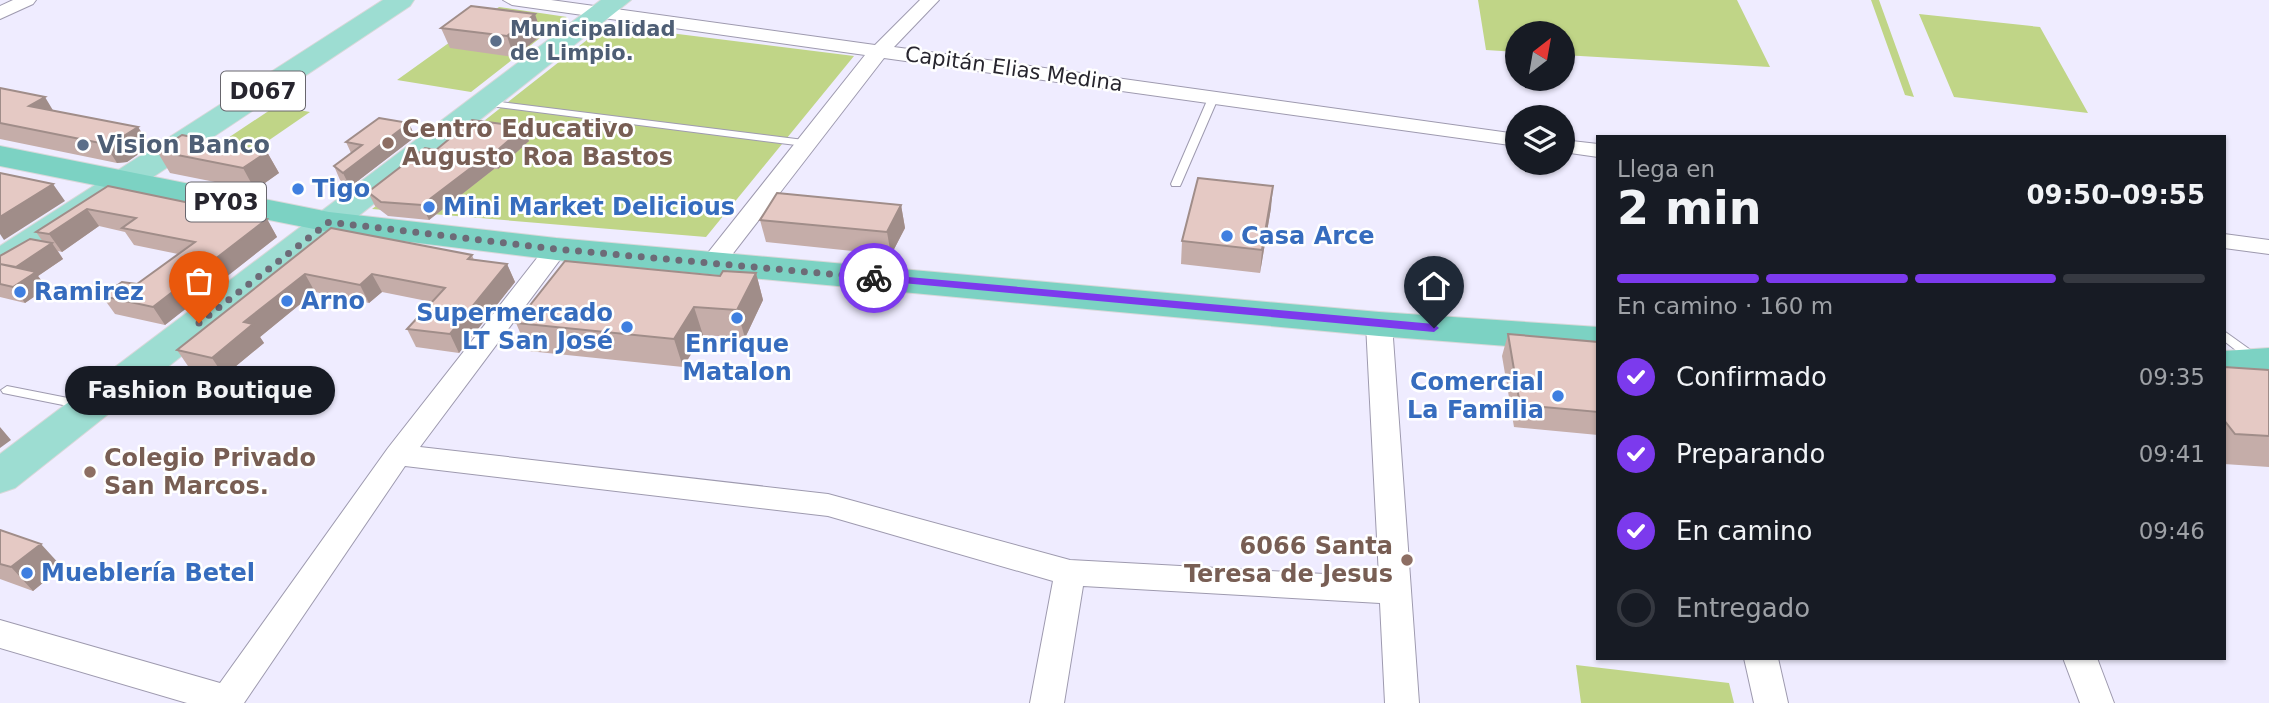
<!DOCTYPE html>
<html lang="es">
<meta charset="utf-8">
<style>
:root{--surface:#171b24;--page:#20242c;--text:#f1f3f6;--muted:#9ea1a6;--line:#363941;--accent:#7c3aed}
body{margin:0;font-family:"DejaVu Sans",sans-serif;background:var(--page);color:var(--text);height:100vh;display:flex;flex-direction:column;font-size:26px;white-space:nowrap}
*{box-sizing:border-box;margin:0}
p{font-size:23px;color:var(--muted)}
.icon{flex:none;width:38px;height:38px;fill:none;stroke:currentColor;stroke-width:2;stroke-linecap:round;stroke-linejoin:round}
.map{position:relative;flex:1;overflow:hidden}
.sheet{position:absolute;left:1596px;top:135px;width:630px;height:525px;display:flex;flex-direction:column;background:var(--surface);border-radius:0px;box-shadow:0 2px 5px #0004}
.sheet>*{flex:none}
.needle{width:46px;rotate:31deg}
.controls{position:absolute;left:1505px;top:21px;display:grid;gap:14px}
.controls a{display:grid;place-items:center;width:70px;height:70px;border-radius:50%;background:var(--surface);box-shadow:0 2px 5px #0004;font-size:35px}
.pin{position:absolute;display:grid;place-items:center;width:60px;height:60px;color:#fff;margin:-72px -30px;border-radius:50% 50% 50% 0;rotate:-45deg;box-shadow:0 0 7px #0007}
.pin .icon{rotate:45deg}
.courier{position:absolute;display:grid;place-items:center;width:70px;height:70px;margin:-35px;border:5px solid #7c3aed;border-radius:50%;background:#fff;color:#222;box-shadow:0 2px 9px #0007}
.bubble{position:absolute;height:49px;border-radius:24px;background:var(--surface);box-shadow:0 2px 5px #0004;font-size:23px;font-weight:700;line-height:49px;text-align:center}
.head em{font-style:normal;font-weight:700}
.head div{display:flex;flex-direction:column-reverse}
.head{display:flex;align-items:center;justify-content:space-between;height:119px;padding:0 21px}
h1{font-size:46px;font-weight:700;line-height:52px}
.bar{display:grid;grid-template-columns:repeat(4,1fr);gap:10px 7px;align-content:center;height:84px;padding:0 21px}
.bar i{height:9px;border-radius:5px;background:var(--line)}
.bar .selected{background:var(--accent)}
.bar p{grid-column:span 4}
ol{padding:0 21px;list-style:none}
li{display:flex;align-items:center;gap:21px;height:77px}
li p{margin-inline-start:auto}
li .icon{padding:7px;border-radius:50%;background:var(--accent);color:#fff;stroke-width:4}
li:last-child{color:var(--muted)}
li i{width:38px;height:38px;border:4px solid var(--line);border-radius:50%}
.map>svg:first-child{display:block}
.green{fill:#c0d587}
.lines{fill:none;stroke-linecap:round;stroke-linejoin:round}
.service-casing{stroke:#9e9aaf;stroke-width:2}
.minor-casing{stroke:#9e9aaf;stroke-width:2}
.primary-casing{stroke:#d8d8d9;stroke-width:2}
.trunk-casing{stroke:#d8d8d9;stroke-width:2}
.service{fill:#fff;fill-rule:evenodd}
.minor{fill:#fff;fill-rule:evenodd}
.primary{fill:#9dddd2;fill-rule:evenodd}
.trunk{fill:#7cd2c3;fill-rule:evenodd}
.wall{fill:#c5ada9}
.shaded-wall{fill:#a08d89}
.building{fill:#e5c9c4;stroke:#a08d89;stroke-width:2}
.route{fill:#7c3aed}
.done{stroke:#6d6b77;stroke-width:7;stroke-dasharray:0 12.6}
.service-dot{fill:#5c6f8a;stroke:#fff;stroke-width:2.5}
.education-dot{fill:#8d6e63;stroke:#fff;stroke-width:2.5}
.shop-dot{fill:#3f7fe0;stroke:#fff;stroke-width:2.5}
.labels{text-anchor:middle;stroke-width:5;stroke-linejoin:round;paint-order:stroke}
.far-service-label{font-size:21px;font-weight:bold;fill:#4e5e75;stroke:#fff;text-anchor:start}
.far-street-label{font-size:21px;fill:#27252e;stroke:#fff}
.shield{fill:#fff;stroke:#68666d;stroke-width:2}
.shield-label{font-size:23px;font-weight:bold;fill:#27252e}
.education-label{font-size:24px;font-weight:bold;fill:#785e54;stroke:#fff;text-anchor:start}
.service-label{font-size:24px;font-weight:bold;fill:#4e5e75;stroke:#fff;text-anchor:start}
.shop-label{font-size:24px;font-weight:bold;fill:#366cbe;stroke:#fff;text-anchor:start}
</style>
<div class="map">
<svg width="2269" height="703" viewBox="0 0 2269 703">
<rect width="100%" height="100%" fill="#efecff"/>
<path class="green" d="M1478 0H1737L1770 67 1563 55V33H1517V52L1486 50Z
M1871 0H1879L1914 97 1905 95Z
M499 7 567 17 471 92 397 80Z
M1919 14 2040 27 2088 113 1954 97Z
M606 25 854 56 706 237 372 209Z
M276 106 310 112 243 158 207 152Z
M1576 665 1729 683 1734 703H1581Z"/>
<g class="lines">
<g class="service-casing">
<path id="service" d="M1214 93 1219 96 1181 184 1180 186H1172L1171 184 1209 96Z
M485 100 804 140 809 143 804 146 482 105V101Z
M2224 331 2259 356 2261 359 2259 362H2251L2224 341Z
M7 386 83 401 89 405 83 409 3 393 1 390Z"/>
</g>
<g class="minor-casing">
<path id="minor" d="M13 0H36L33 4 0 19V6Z
M503 0H551L875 45 920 0H939L894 47 1517 134V146L884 58 721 269 712 271 703 269 700 264 703 259 865 55 512 5Z
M1563 140 1598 144V157L1563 152Z
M2224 234 2269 240V254L2224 248Z
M556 242 564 244 568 249 420 447 828 494 1070 560 1379 577 1366 324 1370 318 1379 316 1388 318 1392 324 1419 703H1385L1380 603 1083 586 1064 703H1030L1053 581 828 516 405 466 244 703H187L0 648V620L220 683 388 448 548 244Z
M1744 658H1778L1788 703H1754Z
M2063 658H2097L2114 703H2080Z"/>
</g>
<g class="primary-casing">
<path id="primary" d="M383 0H414L410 6 13 270 0 273V246Z
M601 0H631L15 488 0 493V454Z"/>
</g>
<g class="trunk-casing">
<path id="trunk" d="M0 146 329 212 556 238 1379 312 1598 327V353L1379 336 556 260 329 232 0 166Z
M2269 348V374L2224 377V351Z"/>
</g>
<use href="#service" class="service"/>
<use href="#minor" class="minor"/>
<use href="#primary" class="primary"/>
<use href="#trunk" class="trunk"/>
</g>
<path class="wall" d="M441 28 542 35 514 57 450 48Z
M0 88 54 111 138 127 150 146 127 162 117 163 0 139Z
M409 123 415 137 350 187 340 180 334 166 351 153 346 142Z
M529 141 498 169H494L429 220 388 216 375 206 368 192 436 150Z
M157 151 267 152 279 173 255 190 170 173Z
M108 186 267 219 277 237 165 325 115 314 102 296 137 284 178 254 134 245 125 232 99 226 62 252 58 251 63 259 38 276 47 288 25 303 0 297V256L43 242 36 232Z
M901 205 905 228 891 255 766 242 760 220Z
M1271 208 1260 273 1181 264 1182 241Z
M331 228 472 255 474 260 507 264 515 282 459 353 416 347 407 329 432 302 382 292 369 303 315 292 260 337 264 343 224 376 190 369 177 350Z
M756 273 763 300 745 338 703 335 683 367 528 351 516 323 720 276Z
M1508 334 1598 342V435L1514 427 1502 356Z
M2224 367 2269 370V467L2224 464Z
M0 530 62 567 33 591 0 579Z"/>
<path class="shaded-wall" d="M535 14 542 35 514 57 507 36Z
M45 97 57 117 29 106Z
M409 123 415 137 350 187 343 173Z
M138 127 150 146 127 162 117 163 105 144Z
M524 127 529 141 498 169 492 155Z
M267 152 279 173 255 190 243 168Z
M489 154 494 169 429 220 422 205Z
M53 184 65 201 4 240 0 234V217Z
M1273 186 1271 208 1260 273 1262 250Z
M901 205 905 228 891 255 887 232Z
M87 209 99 226 62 252 49 234Z
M267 219 277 237 165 325 153 307Z
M52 243 63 259 38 276 47 288 25 303 13 287 16 267Z
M507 264 515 282 459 353 450 334Z
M756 273 763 300 745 338 737 310Z
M305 274 315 292 260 337 264 343 224 376 212 358 244 322Z
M372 274 382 292 369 303 360 285Z
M694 307 703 335 683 367 674 339Z
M0 427 11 440 0 448Z
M41 544 62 567 33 591 11 567Z"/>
<path class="building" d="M471 6 535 14 507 36 441 28Z
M0 88 45 97 29 106 138 127 114 142 105 144 0 123Z
M379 118 409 123 343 173 334 166 362 145 346 142Z
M472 120 524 127 492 155 489 154 422 205 381 202 368 192 425 148 436 150Z
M182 135 267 152 243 168 157 151Z
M0 173 53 184 0 217Z
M1198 178 1273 186 1262 250 1182 241Z
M108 186 267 219 153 307 102 296 122 282 137 284 195 242 122 228 136 218 87 209 49 234 36 232Z
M777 193 901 205 887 232 760 220Z
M331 228 472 255 468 259 507 264 450 334 407 329 445 288 372 274 360 285 305 274 244 322 253 324 212 358 177 350Z
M30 239 52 243 16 267 0 264V256Z
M565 261 720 276 723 271 756 273 737 310 694 307 674 339 516 323Z
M0 264 36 272 13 287 0 284Z
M1508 334 1598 342V412L1520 405Z
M2224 367 2269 370V436L2235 434 2224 420Z
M0 530 41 544 11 567 0 564Z"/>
<path class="route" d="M874 274 1434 324 1439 328 1434 332 870 280 869 278Z"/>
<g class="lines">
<path class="done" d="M199 323 329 222 556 249 874 278"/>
</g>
<g class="service-dot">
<circle cx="496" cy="41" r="7"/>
<circle cx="83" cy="145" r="7"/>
</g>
<g class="education-dot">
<circle cx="388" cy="143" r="7"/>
<circle cx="90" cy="472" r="7"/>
<circle cx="1407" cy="560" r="7"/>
</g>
<g class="shop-dot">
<circle cx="298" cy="189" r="7"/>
<circle cx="429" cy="207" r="7"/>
<circle cx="1227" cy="236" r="7"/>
<circle cx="20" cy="292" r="7"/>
<circle cx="287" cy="301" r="7"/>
<circle cx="737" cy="318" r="7"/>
<circle cx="627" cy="327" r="7"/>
<circle cx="1558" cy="396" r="7"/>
<circle cx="27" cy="573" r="7"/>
</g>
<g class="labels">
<g class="far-service-label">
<text x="510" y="36">Municipalidad<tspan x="510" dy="24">de Limpio.</tspan></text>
</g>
<g class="far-street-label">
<text transform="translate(1014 69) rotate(8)" y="7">Capitán Elias Medina</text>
</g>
<g class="shield">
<rect x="221" y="71.5" width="84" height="39" rx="5"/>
<rect x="186" y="182.5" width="80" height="39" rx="5"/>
</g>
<g class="shield-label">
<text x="263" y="99">D067</text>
<text x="226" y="210">PY03</text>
</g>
<g class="education-label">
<text x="402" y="137">Centro Educativo<tspan x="402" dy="28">Augusto Roa Bastos</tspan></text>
<text x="104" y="466">Colegio Privado<tspan x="104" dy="28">San Marcos.</tspan></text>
<text x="1393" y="554" text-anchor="end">6066 Santa<tspan x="1393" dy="28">Teresa de Jesus</tspan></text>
</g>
<g class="service-label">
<text x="97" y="153">Vision Banco</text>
</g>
<g class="shop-label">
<text x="312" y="197">Tigo</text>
<text x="443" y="215">Mini Market Delicious</text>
<text x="1241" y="244">Casa Arce</text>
<text x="34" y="300">Ramirez</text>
<text x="301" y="309">Arno</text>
<text x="613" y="321" text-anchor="end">Supermercado<tspan x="613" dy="28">LT San José</tspan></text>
<text x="737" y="352" text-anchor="middle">Enrique<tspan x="737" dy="28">Matalon</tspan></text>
<text x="1544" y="390" text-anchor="end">Comercial<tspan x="1544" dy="28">La Familia</tspan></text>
<text x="41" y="581">Mueblería Betel</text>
</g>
</g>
</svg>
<div class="controls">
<a><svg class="needle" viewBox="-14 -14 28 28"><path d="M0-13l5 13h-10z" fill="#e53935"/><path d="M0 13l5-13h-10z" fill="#9ea1a6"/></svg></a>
<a><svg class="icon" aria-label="layers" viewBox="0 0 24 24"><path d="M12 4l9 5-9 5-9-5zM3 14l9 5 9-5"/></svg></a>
</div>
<div class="pin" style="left:199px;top:323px;background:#ea580c"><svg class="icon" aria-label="bag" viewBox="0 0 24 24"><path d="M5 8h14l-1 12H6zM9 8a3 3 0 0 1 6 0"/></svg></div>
<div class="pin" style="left:1434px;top:328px;background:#1f2937"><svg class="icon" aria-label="home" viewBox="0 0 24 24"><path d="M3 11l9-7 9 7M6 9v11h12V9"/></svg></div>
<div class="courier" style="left:874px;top:278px"><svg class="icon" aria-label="bike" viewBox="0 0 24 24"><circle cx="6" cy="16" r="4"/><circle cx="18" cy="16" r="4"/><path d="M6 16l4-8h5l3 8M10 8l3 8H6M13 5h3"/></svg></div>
<div class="bubble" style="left:65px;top:366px;width:270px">Fashion Boutique</div>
<section class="sheet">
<div class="head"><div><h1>2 min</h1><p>Llega en</p></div><em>09:50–09:55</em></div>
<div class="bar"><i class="selected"></i><i class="selected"></i><i class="selected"></i><i></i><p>En camino · 160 m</p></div>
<ol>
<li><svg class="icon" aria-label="check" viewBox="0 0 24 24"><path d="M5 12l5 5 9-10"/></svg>Confirmado<p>09:35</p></li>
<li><svg class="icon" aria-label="check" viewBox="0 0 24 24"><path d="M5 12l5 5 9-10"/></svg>Preparando<p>09:41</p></li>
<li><svg class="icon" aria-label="check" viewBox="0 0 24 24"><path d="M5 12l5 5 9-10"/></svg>En camino<p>09:46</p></li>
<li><i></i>Entregado</li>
</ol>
</section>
</div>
